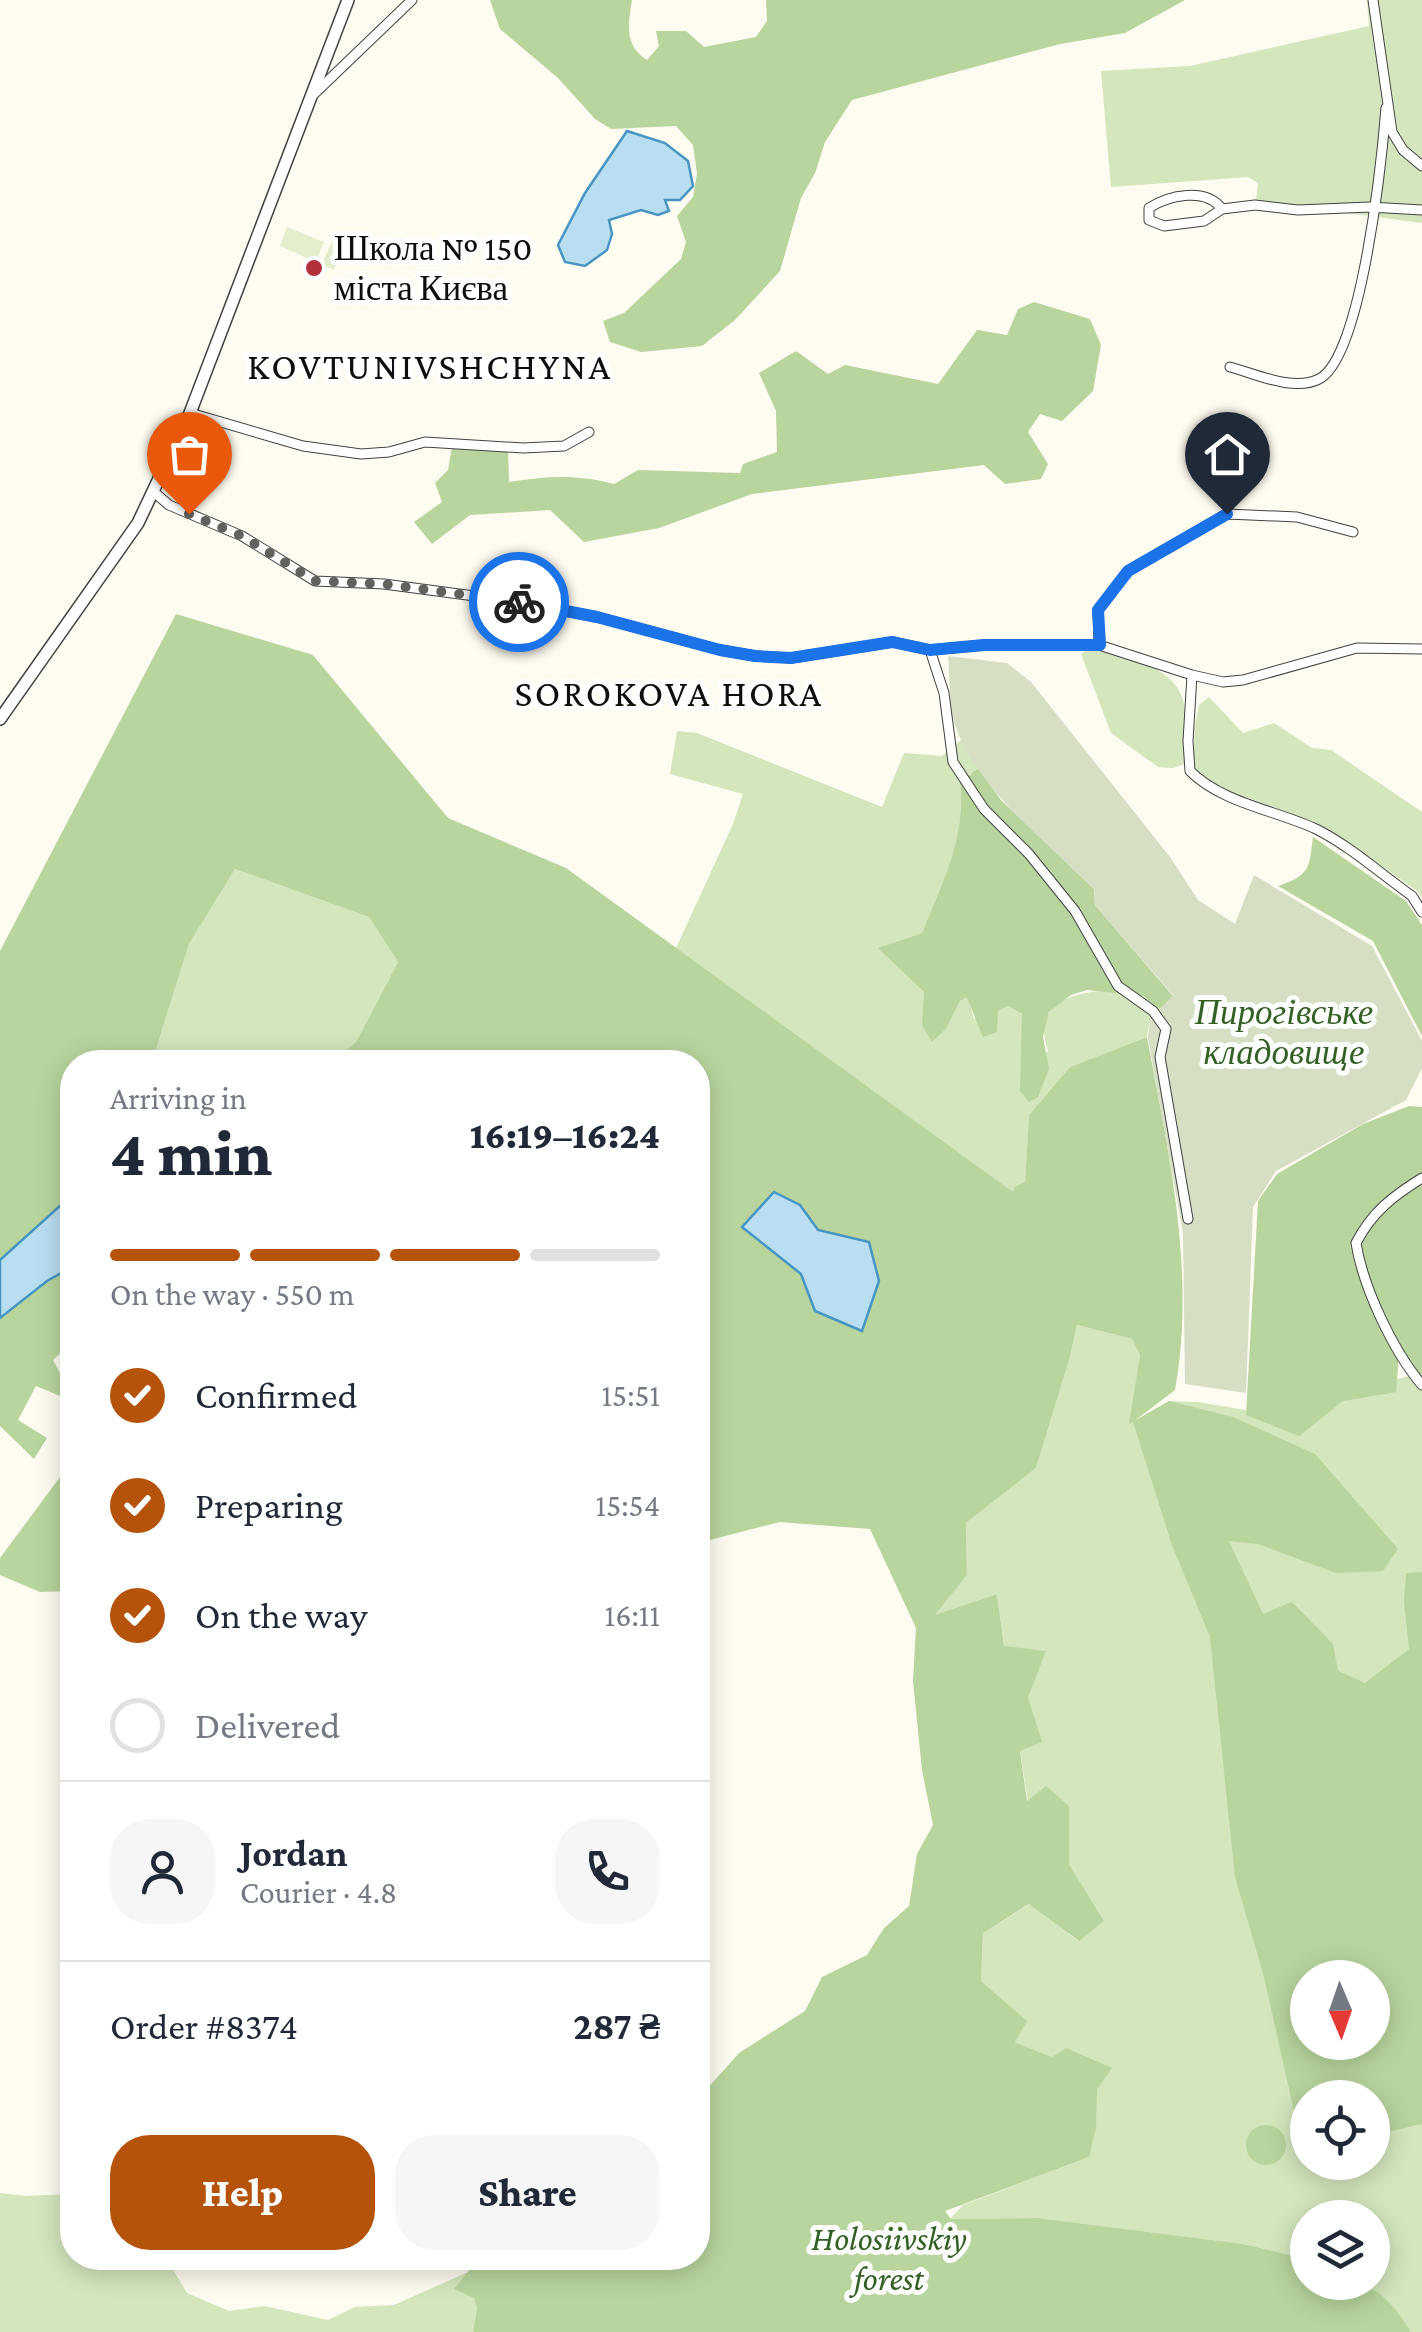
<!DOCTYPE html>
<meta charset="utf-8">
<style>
:root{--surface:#fff;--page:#f6f6f7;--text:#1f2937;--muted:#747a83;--line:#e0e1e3;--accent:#b45309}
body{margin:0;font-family:"Crimson Pro",serif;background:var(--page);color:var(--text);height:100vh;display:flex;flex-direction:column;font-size:38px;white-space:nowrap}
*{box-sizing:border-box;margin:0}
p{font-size:32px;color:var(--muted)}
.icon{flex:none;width:55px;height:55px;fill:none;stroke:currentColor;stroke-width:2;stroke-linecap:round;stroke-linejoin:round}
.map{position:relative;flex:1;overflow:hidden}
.side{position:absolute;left:60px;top:1050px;width:650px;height:1220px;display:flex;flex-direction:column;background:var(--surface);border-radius:40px;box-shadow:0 5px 25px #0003}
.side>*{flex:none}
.needle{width:65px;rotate:178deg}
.controls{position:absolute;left:1290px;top:1960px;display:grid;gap:20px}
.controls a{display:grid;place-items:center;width:100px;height:100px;border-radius:50%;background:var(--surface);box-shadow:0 5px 25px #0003;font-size:50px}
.pin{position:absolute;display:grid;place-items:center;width:85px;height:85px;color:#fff;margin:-102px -42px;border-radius:50% 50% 50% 0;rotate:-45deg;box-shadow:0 0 10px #0007}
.pin .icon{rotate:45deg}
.courier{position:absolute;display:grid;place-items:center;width:100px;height:100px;margin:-50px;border:8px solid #1a73e8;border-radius:50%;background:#fff;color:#222;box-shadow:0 2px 12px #0007}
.overview em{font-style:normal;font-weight:800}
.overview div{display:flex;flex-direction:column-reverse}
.overview{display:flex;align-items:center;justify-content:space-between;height:170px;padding:0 50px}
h1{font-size:65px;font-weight:800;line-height:75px}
.bar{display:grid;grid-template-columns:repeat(4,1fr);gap:15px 10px;align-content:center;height:120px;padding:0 50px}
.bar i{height:12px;border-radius:8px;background:var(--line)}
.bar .active{background:var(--accent)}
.bar p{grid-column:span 4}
.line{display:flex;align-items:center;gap:25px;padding:0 50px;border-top:2px solid var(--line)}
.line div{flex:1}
.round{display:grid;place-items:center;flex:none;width:105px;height:105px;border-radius:40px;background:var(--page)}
ol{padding:0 50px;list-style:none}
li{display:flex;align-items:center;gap:30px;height:110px}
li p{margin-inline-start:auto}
li .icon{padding:10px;border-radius:50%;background:var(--accent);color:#fff;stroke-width:4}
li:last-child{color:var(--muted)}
li i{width:55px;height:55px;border:5px solid var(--line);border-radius:50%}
.button{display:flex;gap:20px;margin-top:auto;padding:20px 50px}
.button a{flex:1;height:115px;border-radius:40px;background:var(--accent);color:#fff;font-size:40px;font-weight:800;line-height:115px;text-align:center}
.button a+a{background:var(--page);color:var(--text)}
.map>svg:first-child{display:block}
.green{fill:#d3e6bc;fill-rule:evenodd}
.forest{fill:#b8d59d;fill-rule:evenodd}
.cemetery{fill:#d6dec3}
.pitch{fill:#e4eecd}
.water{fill:#b9def1;stroke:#4695c2;stroke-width:2.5}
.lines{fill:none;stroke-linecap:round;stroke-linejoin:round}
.minor-casing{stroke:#414141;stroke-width:11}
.tertiary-casing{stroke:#414141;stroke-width:14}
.minor{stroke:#fff;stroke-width:9}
.tertiary{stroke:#fff;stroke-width:11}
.done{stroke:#62615d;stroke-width:10;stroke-dasharray:0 18}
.route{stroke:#1a73e8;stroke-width:12}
.poi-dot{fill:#b3313c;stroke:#fff;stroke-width:4}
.labels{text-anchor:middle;stroke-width:10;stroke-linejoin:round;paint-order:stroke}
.poi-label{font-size:35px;fill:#0e0e0e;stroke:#fff;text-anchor:start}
.park-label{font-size:35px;font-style:italic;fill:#326123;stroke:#fff}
.neighbourhood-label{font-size:38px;letter-spacing:2.5px;fill:#0e0e0e;stroke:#fff}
</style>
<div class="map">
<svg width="1422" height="2332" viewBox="0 0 1422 2332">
<rect width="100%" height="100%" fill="#fefbf0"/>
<path class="green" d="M1367 0H1422V223L1256 201 1258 183 1248 177 1111 187 1101 71 1190 66 1369 26Z
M1090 648C1123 658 1172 663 1183 700 1188 718 1183 745 1184 764L1173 768 1158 767 1111 733 1081 654Z
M1209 697 1243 733 1274 723 1312 748 1331 750 1422 812V898L1417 891 1339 836 1286 812 1213 785 1197 771 1193 762 1195 725 1199 705Z
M677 731 697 733 882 807 904 753 942 756 962 739 978 768 960 783C966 838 942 883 922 933L879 948 924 992 923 1024 932 1041 946 1029 960 1001 968 998 974 1019 1008 1006 1023 1015 1022 1071 1048 1051C1027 992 1100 984 1140 996 1147 998 1154 1004 1160 1009L1150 1020 1147 1037 1070 1067 1029 1115 1025 1183 1014 1193 676 948 733 824 743 794 670 774Z
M235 869 369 917 398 962 356 1042 331 1062H152L189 944Z
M1077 1325 1132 1339 1140 1355 1130 1423 1169 1401 1198 1402 1257 1412 1422 1373V2332H1388L1361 2283 1372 2282V2218H1308L1307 2259 1244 2244 1038 2218 950 2219 963 2205 1089 2157 1052 2057 1015 2042 1026 2021 981 1981 983 1933 1030 1904 1078 1941 1104 1921 1069 1864V1806L1028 1802 1020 1750 1041 1742 1028 1697 1004 1646 997 1594 934 1616 967 1575 966 1523 1036 1468 1070 1357ZM1308 1978H1372V2042H1308ZM1308 2098H1372V2162H1308Z
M0 2193 25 2196 72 2194V2258H166L187 2293 229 2311 264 2306 328 2320 355 2307 394 2305 468 2272 477 2308 473 2332H0Z"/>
<path class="forest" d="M490 0H632C628 25 624 45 647 60L659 46 656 31H686L704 47 756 37 767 21 766 0H1185L1125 33 1060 44 852 100 825 142 815 173 801 198 780 271 735 320 702 346 641 352 610 342 603 321 624 313 681 259 686 242 677 216 693 197 697 173 693 145 676 126 611 129 595 119 558 78 500 29Z
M1034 302 1090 319 1101 345 1093 391 1062 421 1040 414 1028 432 1048 464 1041 479 1005 484 984 465 752 494 659 528 584 542 550 510 470 515 432 544 414 522 442 502 435 483 448 470 452 447 508 450 509 482C546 476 577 474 614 484L638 470 740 473 743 464 777 452 776 411 759 373 796 351 828 374 845 365 938 384 977 330 1007 335 1018 309Z
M176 614 313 655 448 818 566 868 1013 1192 1015 1187 1025 1182 1029 1115 1070 1067 1147 1037C1169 1154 1196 1272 1175 1390L1133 1422 1169 1401 1233 1417 1315 1454 1398 1549 1383 1571 1336 1573 1258 1544 1229 1541 1263 1614 1292 1602 1333 1644 1338 1671 1365 1683 1409 1649 1404 1601 1406 1573 1422 1572V2124L1373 2135 1372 2098H1308V2162L1338 2163V2169L1306 2165 1264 1977 1235 1877 1210 1637 1172 1545 1133 1422 1129 1424 1140 1355 1132 1339 1077 1325 1070 1357 1036 1468 966 1523 967 1575 935 1615 997 1594 1004 1646 1046 1651 1028 1697 1042 1742 1020 1751 1027 1801 1046 1786 1069 1806V1864L1104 1921 1079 1941 1029 1904 983 1933 981 1981 1027 2021 1015 2042 1052 2057 1066 2048 1112 2068 1097 2089 1096 2128 1089 2157 945 2211 951 2219 1038 2218 1244 2244 1307 2259 1308 2282C1366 2283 1378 2280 1411 2332H473L477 2308 474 2298 454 2289 479 2258H698V2099L739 2053 805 2011 822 1977 867 1955 884 1928 909 1906 917 1854 933 1825 922 1770 913 1681 916 1628 870 1529 780 1522 698 1543V1062H331L356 1042 398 962 369 917 235 869 189 944 152 1062H72V1195L0 1260V951ZM774 1192C834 1222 818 1253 815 1311L801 1274 742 1228ZM1308 1978H1372V2042H1308Z
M978 768 1001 800 1094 889 1095 905 1173 996 1160 1009 1143 996 1087 990 1071 995 1049 1012 1043 1037 1049 1069 1038 1097 1029 1102 1020 1091 1022 1014 1008 1006 998 1011 997 1032 983 1037 967 998 960 1001 946 1029 932 1042 922 1025 924 992 878 948 922 933C942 883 966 838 960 783Z
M1313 837 1406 901 1422 925V1036L1373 941 1278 886C1310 875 1309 869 1313 837Z
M1409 1106 1422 1107V1383L1399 1355 1396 1392 1343 1401 1299 1436 1246 1415 1258 1201 1277 1174 1363 1124Z
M72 1267V1343L53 1360 72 1396 70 1400 36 1386 18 1420 47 1438 34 1459 0 1426V1318L47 1281Z
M67 1455 72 1457V1591L40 1592 0 1575V1558L66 1469Z
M1246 2145a20 20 0 1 1 40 0a20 20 0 1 1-40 0Z"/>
<path class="cemetery" d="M948 656 1007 663 1031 682 1170 857 1198 900 1235 924 1254 875 1372 946 1422 1041V1068L1406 1100 1276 1171 1253 1207 1246 1393 1185 1384 1183 1233 1148 1038 1150 1020 1173 995 1095 905 1094 889C1048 843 976 788 955 725 949 705 950 678 948 656Z"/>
<path class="pitch" d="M287 227 324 242 317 258 323 261 332 242 343 247 334 270 280 246Z"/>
<path class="water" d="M627 131 665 143 688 161 693 186 680 200H665L669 211 658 215 641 210 609 220 612 234 607 250 585 266 565 262 558 245 585 193Z
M774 1192 800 1205 818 1230 869 1242 879 1281 862 1331 815 1311 801 1274 742 1227Z
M72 1195V1267L47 1281 0 1318V1260Z"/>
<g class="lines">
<g class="minor-casing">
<path id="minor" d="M1373 0 1392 132 1403 150 1422 166
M313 95 412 0
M1222 209C1206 187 1169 195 1149 208V220L1164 226 1204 221 1222 209 1255 205 1298 210 1370 207 1422 210
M1230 367C1256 374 1294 392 1319 379 1362 358 1382 157 1386 108
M190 413 303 446 361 454 389 452 425 442 523 448 564 446 589 432
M155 493 169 505 242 536 315 581 384 584 519 602 597 617 720 650 755 656 791 658 893 642 930 650 984 645H1099L1192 675 1223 682 1243 680 1357 648 1422 649
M1099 645 1098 610 1128 571 1227 514 1297 517 1353 532
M930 650 944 693 953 762 984 809 1029 854 1075 911 1118 986 1153 1011 1166 1029 1160 1057 1188 1219
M1192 675 1188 741 1190 771C1222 803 1275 810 1316 829 1350 846 1381 874 1412 896L1422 912
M1422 1178C1393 1196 1372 1212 1356 1243 1363 1287 1393 1351 1422 1385"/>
</g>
<g class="tertiary-casing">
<path id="tertiary" d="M0 719 138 523 190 413 348 0"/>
</g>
<use href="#minor" class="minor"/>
<use href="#tertiary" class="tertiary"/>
</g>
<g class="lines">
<path class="done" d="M189 514 242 536 315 581 384 584 519 602"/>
<path class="route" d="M519 602 597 617 720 650 755 656 791 658 892 642 930 650 984 645H1100L1098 610 1128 571 1227 514"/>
</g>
<circle class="poi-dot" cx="314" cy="268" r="10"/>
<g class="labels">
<g class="poi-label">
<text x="334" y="260">Школа № 150<tspan x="334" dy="40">міста Києва</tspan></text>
</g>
<g class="park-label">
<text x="1284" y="1024">Пирогівське<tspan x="1284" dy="40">кладовище</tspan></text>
<text x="889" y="2250">Holosiivskiy<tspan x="889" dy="40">forest</tspan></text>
</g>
<g class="neighbourhood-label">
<text x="430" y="379">KOVTUNIVSHCHYNA</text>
<text x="669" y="706">SOROKOVA HORA</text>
</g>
</g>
</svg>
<div class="controls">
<a><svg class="needle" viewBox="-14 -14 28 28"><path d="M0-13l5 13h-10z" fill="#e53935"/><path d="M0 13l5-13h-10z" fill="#747a83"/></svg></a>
<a><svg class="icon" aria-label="locate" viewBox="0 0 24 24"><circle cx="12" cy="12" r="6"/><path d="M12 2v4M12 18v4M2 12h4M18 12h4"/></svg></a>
<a><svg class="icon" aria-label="layers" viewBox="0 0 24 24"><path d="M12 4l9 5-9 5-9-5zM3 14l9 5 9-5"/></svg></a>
</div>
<div class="pin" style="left:189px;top:514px;background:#ea580c"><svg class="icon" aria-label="bag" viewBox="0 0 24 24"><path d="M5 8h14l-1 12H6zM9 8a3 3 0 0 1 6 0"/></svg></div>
<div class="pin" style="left:1227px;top:514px;background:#1f2937"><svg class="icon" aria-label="home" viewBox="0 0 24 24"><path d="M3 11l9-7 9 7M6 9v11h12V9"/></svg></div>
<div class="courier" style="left:519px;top:602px"><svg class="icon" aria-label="bike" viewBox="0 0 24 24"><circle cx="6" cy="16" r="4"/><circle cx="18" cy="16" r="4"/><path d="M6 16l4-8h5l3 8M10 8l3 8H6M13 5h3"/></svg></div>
<section class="side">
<div class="overview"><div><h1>4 min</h1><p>Arriving in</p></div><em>16:19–16:24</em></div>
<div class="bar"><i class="active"></i><i class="active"></i><i class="active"></i><i></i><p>On the way · 550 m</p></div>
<ol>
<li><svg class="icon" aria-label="check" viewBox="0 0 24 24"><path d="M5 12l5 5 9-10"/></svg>Confirmed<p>15:51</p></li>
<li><svg class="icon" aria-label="check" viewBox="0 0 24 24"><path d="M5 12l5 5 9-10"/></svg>Preparing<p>15:54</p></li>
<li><svg class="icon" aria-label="check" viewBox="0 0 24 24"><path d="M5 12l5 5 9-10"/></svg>On the way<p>16:11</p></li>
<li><i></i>Delivered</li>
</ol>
<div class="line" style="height:180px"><a class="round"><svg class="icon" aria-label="person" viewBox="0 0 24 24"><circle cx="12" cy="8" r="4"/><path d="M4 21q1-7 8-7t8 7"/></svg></a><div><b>Jordan</b><p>Courier · 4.8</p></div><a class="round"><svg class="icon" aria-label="phone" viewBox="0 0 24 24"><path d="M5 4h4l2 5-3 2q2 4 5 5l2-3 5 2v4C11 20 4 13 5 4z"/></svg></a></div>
<div class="line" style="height:130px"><div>Order #8374</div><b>287 ₴</b></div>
<div class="button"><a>Help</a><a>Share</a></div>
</section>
</div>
